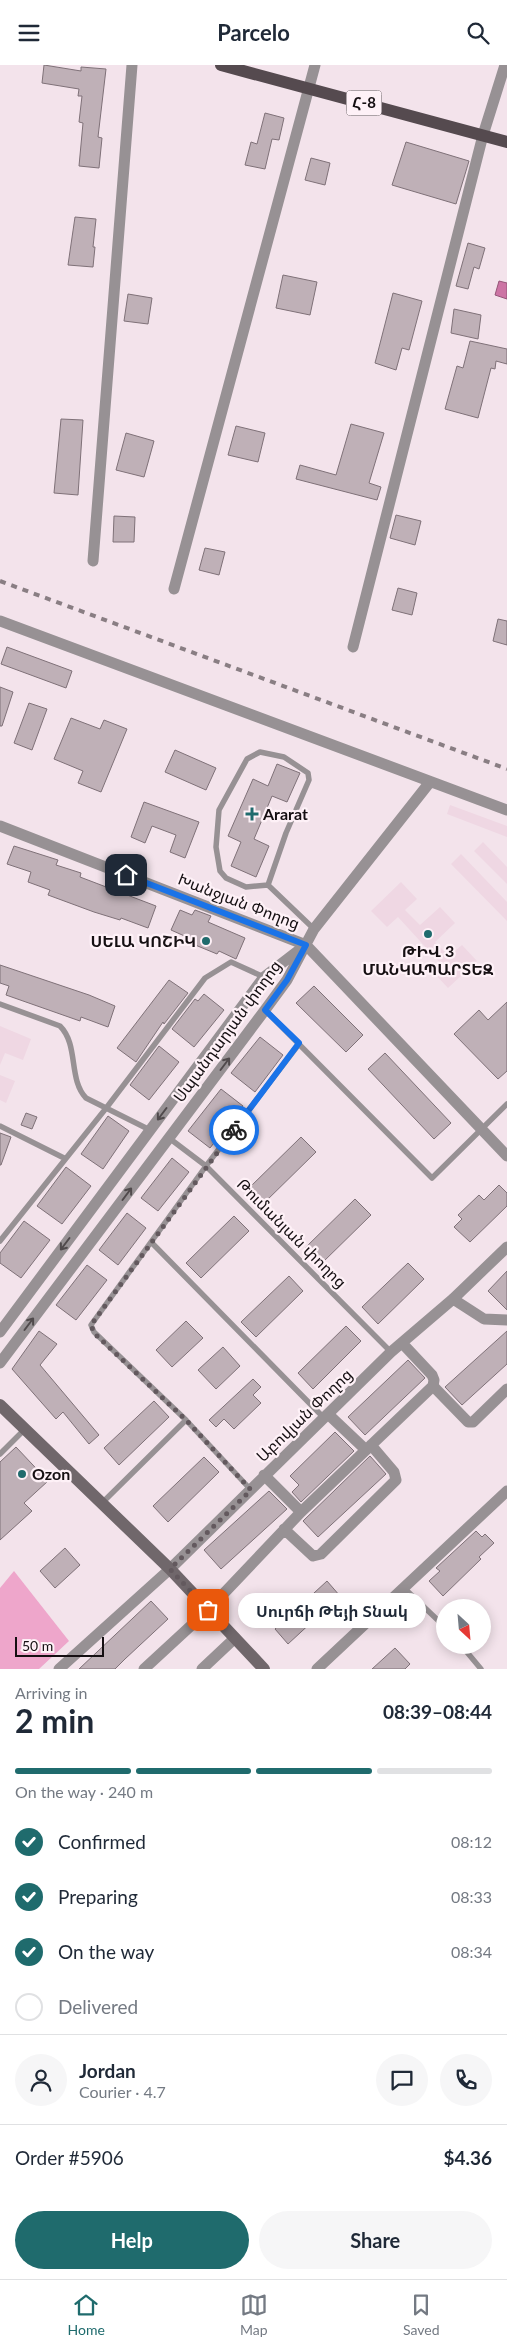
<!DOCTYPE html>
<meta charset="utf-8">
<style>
:root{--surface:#fff;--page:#f6f6f7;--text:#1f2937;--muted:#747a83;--line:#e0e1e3;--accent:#1f6b6d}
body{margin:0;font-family:Lato,"Noto Sans Armenian",sans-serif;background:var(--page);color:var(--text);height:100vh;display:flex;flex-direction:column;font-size:19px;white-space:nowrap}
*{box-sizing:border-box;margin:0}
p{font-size:16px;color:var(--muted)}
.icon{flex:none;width:28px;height:28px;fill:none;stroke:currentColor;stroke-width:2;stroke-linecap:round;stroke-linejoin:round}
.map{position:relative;height:1604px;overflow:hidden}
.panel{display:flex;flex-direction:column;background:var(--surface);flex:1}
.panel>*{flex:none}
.needle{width:32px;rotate:154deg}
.controls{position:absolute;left:436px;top:1534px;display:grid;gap:10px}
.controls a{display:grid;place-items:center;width:55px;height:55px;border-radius:50%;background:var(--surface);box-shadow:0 2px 12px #0003;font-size:25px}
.scale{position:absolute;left:15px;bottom:12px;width:89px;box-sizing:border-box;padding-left:5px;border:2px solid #150f12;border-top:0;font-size:14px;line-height:18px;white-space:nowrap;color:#150f12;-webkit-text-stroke:4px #fef1f7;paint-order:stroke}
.pin{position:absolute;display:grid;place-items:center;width:42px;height:42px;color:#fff;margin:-21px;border-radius:10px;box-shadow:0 2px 8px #0006}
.courier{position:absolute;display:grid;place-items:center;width:50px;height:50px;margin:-25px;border:4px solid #1a73e8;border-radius:50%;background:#fff;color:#222;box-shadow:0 1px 6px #0007}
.bubble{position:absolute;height:35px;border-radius:18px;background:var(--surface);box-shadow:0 2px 12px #0003;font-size:16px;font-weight:700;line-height:35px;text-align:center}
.headline em{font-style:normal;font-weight:700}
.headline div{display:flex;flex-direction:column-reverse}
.headline{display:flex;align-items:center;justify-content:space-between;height:85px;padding:0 15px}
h1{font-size:32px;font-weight:700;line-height:38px}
.bar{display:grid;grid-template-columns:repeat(4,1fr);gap:8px 5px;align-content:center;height:60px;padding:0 15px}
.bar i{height:6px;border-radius:4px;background:var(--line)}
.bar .on{background:var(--accent)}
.bar p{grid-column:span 4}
.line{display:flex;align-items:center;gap:12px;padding:0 15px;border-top:1px solid var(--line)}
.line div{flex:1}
.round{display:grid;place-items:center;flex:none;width:52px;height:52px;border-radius:26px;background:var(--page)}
ol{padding:0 15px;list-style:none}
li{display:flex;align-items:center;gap:15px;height:55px}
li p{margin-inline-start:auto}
li .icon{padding:5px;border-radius:50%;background:var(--accent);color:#fff;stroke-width:4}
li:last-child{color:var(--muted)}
li i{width:28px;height:28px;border:2px solid var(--line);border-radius:50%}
.cta{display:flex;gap:10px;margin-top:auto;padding:10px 15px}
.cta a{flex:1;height:58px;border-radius:30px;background:var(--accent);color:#fff;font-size:20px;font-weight:700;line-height:58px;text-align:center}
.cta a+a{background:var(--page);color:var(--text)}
header{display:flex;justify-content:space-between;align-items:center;height:65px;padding:0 15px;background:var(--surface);font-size:22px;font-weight:700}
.tabs{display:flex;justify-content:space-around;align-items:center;height:70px;border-top:1px solid var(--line);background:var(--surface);font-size:14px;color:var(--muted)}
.tabs a{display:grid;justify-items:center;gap:2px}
.tabs .on{color:var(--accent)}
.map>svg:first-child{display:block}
.built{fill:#efd7e3}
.green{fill:#eea6cb}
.water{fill:#cc74a4;stroke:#955678}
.building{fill:#bfb0b7;stroke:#7f7178}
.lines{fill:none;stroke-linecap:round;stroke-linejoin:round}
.lane{stroke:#979194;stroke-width:5.5}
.street{stroke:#979194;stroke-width:11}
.secondary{stroke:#70676b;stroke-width:12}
.primary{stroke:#554a4f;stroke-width:12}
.rail{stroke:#897e83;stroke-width:4;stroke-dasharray:6 6;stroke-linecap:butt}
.oneway{stroke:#504a4c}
.done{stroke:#63595e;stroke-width:5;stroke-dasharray:0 9}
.route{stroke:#1a73e8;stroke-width:6}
.poi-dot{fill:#1f6b6d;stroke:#fef1f7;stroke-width:2}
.labels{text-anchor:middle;stroke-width:4.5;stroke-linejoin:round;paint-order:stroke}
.shield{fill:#fef1f7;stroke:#5b5357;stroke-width:1}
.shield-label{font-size:15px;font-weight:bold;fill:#150f12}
.poi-label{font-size:16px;font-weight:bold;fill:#150f12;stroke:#fef1f7;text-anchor:start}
.street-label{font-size:16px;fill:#150f12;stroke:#fef1f7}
</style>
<header><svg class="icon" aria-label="menu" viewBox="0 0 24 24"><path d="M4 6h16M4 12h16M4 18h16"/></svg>Parcelo<svg class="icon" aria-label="search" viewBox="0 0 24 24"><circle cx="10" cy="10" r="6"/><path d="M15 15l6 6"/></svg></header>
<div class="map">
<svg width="507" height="1604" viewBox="0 0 507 1604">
<rect width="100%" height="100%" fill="#f3e3eb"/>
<path class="built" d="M450 740 507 761V772L447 749Z
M483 777 507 802V819L474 786Z
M461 789 507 837V856L451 799Z
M401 817 417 834 405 845 420 860 440 842 455 858 435 877 449 891 462 880 477 896 448 923 433 907 441 899 398 852 387 862 371 846Z
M0 961 31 974 23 995 5 988 0 1000Z
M0 1010 15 1016 6 1038 0 1035Z"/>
<path class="green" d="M14 1506 69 1576 39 1604H0V1523Z"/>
<path class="water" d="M499 216 507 218V234L495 230Z"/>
<path class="building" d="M44 0 81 6V2L106 4 98 72 102 73 99 103 79 101 83 58 79 57 82 31H78L79 24 42 18Z
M265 48 284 53 279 75 272 74 265 104 245 100 251 77 257 79Z
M406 77 469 96 456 139 392 120Z
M311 93 330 98 325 120 305 115Z
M75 152 96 154 93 182H95L93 202 68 200Z
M468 178 485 183 479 204 474 202 468 224 456 221Z
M283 210 317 217 310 250 276 243Z
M393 228 422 236 409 285 402 283 396 305 375 298Z
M128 229 152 233 148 259 124 256Z
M454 244 481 250 478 274 451 268Z
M470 276 507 284V299L496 296 495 304 491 303 478 353 445 344 457 301 463 303Z
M61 354 83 355 78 430 54 428Z
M351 359 384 368 369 418 381 422 377 435 296 414 300 400 336 410Z
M236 361 265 368 258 397 228 390Z
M126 368 154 376 144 412 116 405Z
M396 450 421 456 415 480 390 473Z
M114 451 135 452 134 477H113Z
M205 483 225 487 219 510 199 505Z
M398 523 417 528 412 550 392 545Z
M498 554 507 556V580L493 576Z
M7 582 72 606 66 623 1 599Z
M0 622 13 627 2 661H0Z
M29 638 47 644 32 685 14 678Z
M71 653 100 664 104 655 127 664 101 727 78 718 83 706 54 694Z
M175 685 216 703 206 725 165 707Z
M277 699 300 708 287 737 272 731 254 774 269 781 256 812 231 801 241 777 228 771 253 714 268 721Z
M144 737 199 757 185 793 170 787 176 770 152 761 145 778 131 772Z
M14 781 58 795 56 800 81 808 80 812 156 841 148 863 121 853 120 855 94 847 48 830 50 825 28 817 31 807 7 799Z
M180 845 192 850 195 845 211 851 208 857 245 873 236 894 219 886 217 889 188 877 189 873 171 865Z
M0 900 89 930 115 941 108 962 81 952 80 956 6 930 9 921 0 918Z
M169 915 188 928 164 959 163 957 136 997 117 983Z
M314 921 363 970 346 987 296 938Z
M204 929 224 945 194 982 172 964 195 934 198 936Z
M507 937V1006L498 1014 454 969 479 945 488 955Z
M260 972 283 990 255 1027 231 1008Z
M159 981 179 997 149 1035 130 1020Z
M385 988 451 1058 434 1074 368 1004Z
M221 1024 243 1041 210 1083 188 1066Z
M26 1048 37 1052 32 1064 21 1060Z
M108 1051 129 1066 103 1104 81 1089Z
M0 1068 11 1072 1 1100H0Z
M301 1072 316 1087 263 1139 248 1124Z
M172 1093 189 1107 158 1146 141 1133Z
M66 1102 91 1121 62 1159 37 1141Z
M499 1120 507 1128V1141L470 1177 454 1162 462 1154 458 1150 479 1130 484 1135Z
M355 1134 371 1150 321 1199 305 1183Z
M127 1148 146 1163 118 1200 99 1185Z
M234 1151 249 1166 201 1213 186 1198Z
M24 1156 50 1175 21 1213 0 1198V1188Z
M408 1198 424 1214 378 1259 362 1242Z
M87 1200 107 1215 76 1255 56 1240Z
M507 1206V1245L488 1226Z
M289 1211 303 1226 256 1272 241 1257Z
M186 1256 203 1273 172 1302 156 1285Z
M346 1261 361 1276 313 1324 298 1308Z
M39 1266 57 1279 40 1300 99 1370 89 1379 63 1347 56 1354 12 1304Z
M507 1266V1299L462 1340 445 1322Z
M223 1282 240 1301 216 1324 198 1305Z
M408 1295 425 1313 365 1370 348 1352Z
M253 1314 261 1322 253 1330 261 1338 234 1364 224 1354 216 1362 209 1355Z
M154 1336 169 1352 119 1400 104 1383Z
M335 1367 354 1386 301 1437 292 1427 299 1420 290 1411Z
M16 1382 48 1416 24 1438 32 1446 0 1475V1397Z
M370 1391 386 1409 318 1472 303 1456Z
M204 1392 219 1407 168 1457 153 1441Z
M269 1426 287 1444 221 1504 204 1485Z
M476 1466 482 1472 485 1469 494 1478 479 1492 481 1494 443 1531 429 1516 440 1506 436 1503Z
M65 1483 80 1500 55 1523 40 1506Z
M327 1516 340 1531 288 1579 275 1564Z
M151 1536 168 1554 125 1594 115 1604H79Z
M395 1583 410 1599 405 1604H372Z"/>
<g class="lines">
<path class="lane" d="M268 820 246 822 226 813 220 806 216 782 219 745 247 694 260 687 284 692 308 708 309 715 286 768 268 820 314 864
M0 939 60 961C79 980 68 1014 86 1033L150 1065
M265 945 432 1113 507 1039
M0 1061 64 1093
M169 1073 206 1101 391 1287
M0 1176 107 1042 205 913 231 897 264 912
M151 1177 325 1354
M0 1389 25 1364
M251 1425 186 1355 94 1267 91 1260 206 1101 299 979
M102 1438 186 1355
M403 1522 445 1562
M461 1580 481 1604"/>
<path class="street" d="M93 496 132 0
M174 524 315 0
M0 556 507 745
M353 582 483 70 505 0
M0 761 306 880 507 1091
M453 1234 484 1254 507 1255
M0 1267 264 912 303 882
M0 1298 265 945 287 915 314 864 430 717
M433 1321 468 1357H473L507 1324
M329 1350 366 1385
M264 1410 301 1447
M284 1464 313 1491 321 1489 396 1415 394 1407 371 1380
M59 1604 170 1504 391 1287 453 1234 507 1182
M144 1604 208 1545 301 1447 433 1321 434 1315 432 1310 402 1278
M202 1604 235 1573
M317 1604 507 1426"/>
<path class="secondary" d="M0 1340 170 1504 264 1604"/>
<path class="primary" d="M221 0 507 77"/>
<path class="rail" d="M0 516 507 704"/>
</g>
<defs><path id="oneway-shaft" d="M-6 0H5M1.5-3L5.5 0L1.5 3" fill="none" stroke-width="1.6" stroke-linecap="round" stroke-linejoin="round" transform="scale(1.25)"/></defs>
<g class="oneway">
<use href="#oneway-shaft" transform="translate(225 999) rotate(-53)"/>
<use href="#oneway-shaft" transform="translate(162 1049) rotate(127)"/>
<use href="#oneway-shaft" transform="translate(127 1129) rotate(-53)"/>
<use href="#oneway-shaft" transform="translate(65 1179) rotate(127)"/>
<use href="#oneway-shaft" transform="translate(29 1259) rotate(-53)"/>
</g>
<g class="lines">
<path class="done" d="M208 1545 170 1504 251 1425 186 1355 94 1268 91 1260 234 1065"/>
<path class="route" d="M126 810 306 880 287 915 265 945 299 978 234 1065"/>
</g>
<g class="poi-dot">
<path d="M249.5 741.5h5v5h5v5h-5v5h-5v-5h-5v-5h5z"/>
<circle cx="428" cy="869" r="5"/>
<circle cx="206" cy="876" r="5"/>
<circle cx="22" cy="1409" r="5"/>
</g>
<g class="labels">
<rect class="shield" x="346.5" y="25.5" width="35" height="25" rx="4"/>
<g class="shield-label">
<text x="364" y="43">Հ-8</text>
</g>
<g class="poi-label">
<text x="263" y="755">Ararat</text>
<text x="196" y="882" text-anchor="end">ՍԵԼԱ ԿՈՇԻԿ</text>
<text x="428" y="892" text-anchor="middle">ԹԻՎ 3<tspan x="428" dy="18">ՄԱՆԿԱՊԱՐՏԵԶ</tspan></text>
<text x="32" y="1415">Ozon</text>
</g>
<g class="street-label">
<text transform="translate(239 836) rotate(21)" y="6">Խանջյան Փողոց</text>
<text transform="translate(227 966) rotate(-54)" y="6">Սպանդարյան փողոց</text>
<text transform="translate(292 1168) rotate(45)" y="6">Թումանյան փողոց</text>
<text transform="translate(304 1350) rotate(-44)" y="6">Աբովյան Փողոց</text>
</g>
</g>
</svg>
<div class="controls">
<a><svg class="needle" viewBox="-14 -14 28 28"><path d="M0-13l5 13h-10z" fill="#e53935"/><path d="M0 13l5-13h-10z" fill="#747a83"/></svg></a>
</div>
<div class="scale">50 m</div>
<div class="pin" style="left:208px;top:1545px;background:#ea580c"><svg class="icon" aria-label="bag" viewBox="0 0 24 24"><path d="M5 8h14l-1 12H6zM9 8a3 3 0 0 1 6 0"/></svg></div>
<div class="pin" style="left:126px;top:810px;background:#1f2937"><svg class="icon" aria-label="home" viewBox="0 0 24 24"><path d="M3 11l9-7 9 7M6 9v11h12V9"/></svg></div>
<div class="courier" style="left:234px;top:1065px"><svg class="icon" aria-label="bike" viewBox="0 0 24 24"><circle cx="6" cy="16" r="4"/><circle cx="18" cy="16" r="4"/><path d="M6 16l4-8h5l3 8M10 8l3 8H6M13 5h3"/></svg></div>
<div class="bubble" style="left:238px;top:1528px;width:188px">Սուրճի Թեյի Տնակ</div>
</div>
<section class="panel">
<div class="headline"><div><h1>2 min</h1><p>Arriving in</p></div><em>08:39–08:44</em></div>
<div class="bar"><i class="on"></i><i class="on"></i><i class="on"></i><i></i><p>On the way · 240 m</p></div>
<ol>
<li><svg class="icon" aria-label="check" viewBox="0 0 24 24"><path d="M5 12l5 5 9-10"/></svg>Confirmed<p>08:12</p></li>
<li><svg class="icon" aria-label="check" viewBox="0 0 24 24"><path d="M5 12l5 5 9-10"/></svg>Preparing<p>08:33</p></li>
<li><svg class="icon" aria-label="check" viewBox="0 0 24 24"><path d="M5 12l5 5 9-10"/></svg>On the way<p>08:34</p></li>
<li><i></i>Delivered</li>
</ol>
<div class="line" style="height:90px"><a class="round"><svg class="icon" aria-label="person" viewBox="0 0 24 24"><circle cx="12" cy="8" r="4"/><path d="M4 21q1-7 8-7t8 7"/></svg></a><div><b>Jordan</b><p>Courier · 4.7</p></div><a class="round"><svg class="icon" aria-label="chat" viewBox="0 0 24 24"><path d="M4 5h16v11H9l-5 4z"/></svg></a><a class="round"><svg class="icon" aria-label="phone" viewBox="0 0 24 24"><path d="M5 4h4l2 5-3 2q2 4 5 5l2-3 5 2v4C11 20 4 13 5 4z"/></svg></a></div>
<div class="line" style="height:65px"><div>Order #5906</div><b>$4.36</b></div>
<div class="cta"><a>Help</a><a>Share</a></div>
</section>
<nav class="tabs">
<a class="on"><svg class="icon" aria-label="home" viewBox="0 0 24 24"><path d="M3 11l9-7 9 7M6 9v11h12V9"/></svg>Home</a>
<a><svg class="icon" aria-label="map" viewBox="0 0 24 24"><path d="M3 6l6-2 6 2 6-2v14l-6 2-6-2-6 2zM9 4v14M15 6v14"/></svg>Map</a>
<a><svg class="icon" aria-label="saved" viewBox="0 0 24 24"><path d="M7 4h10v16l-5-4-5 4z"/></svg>Saved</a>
</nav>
